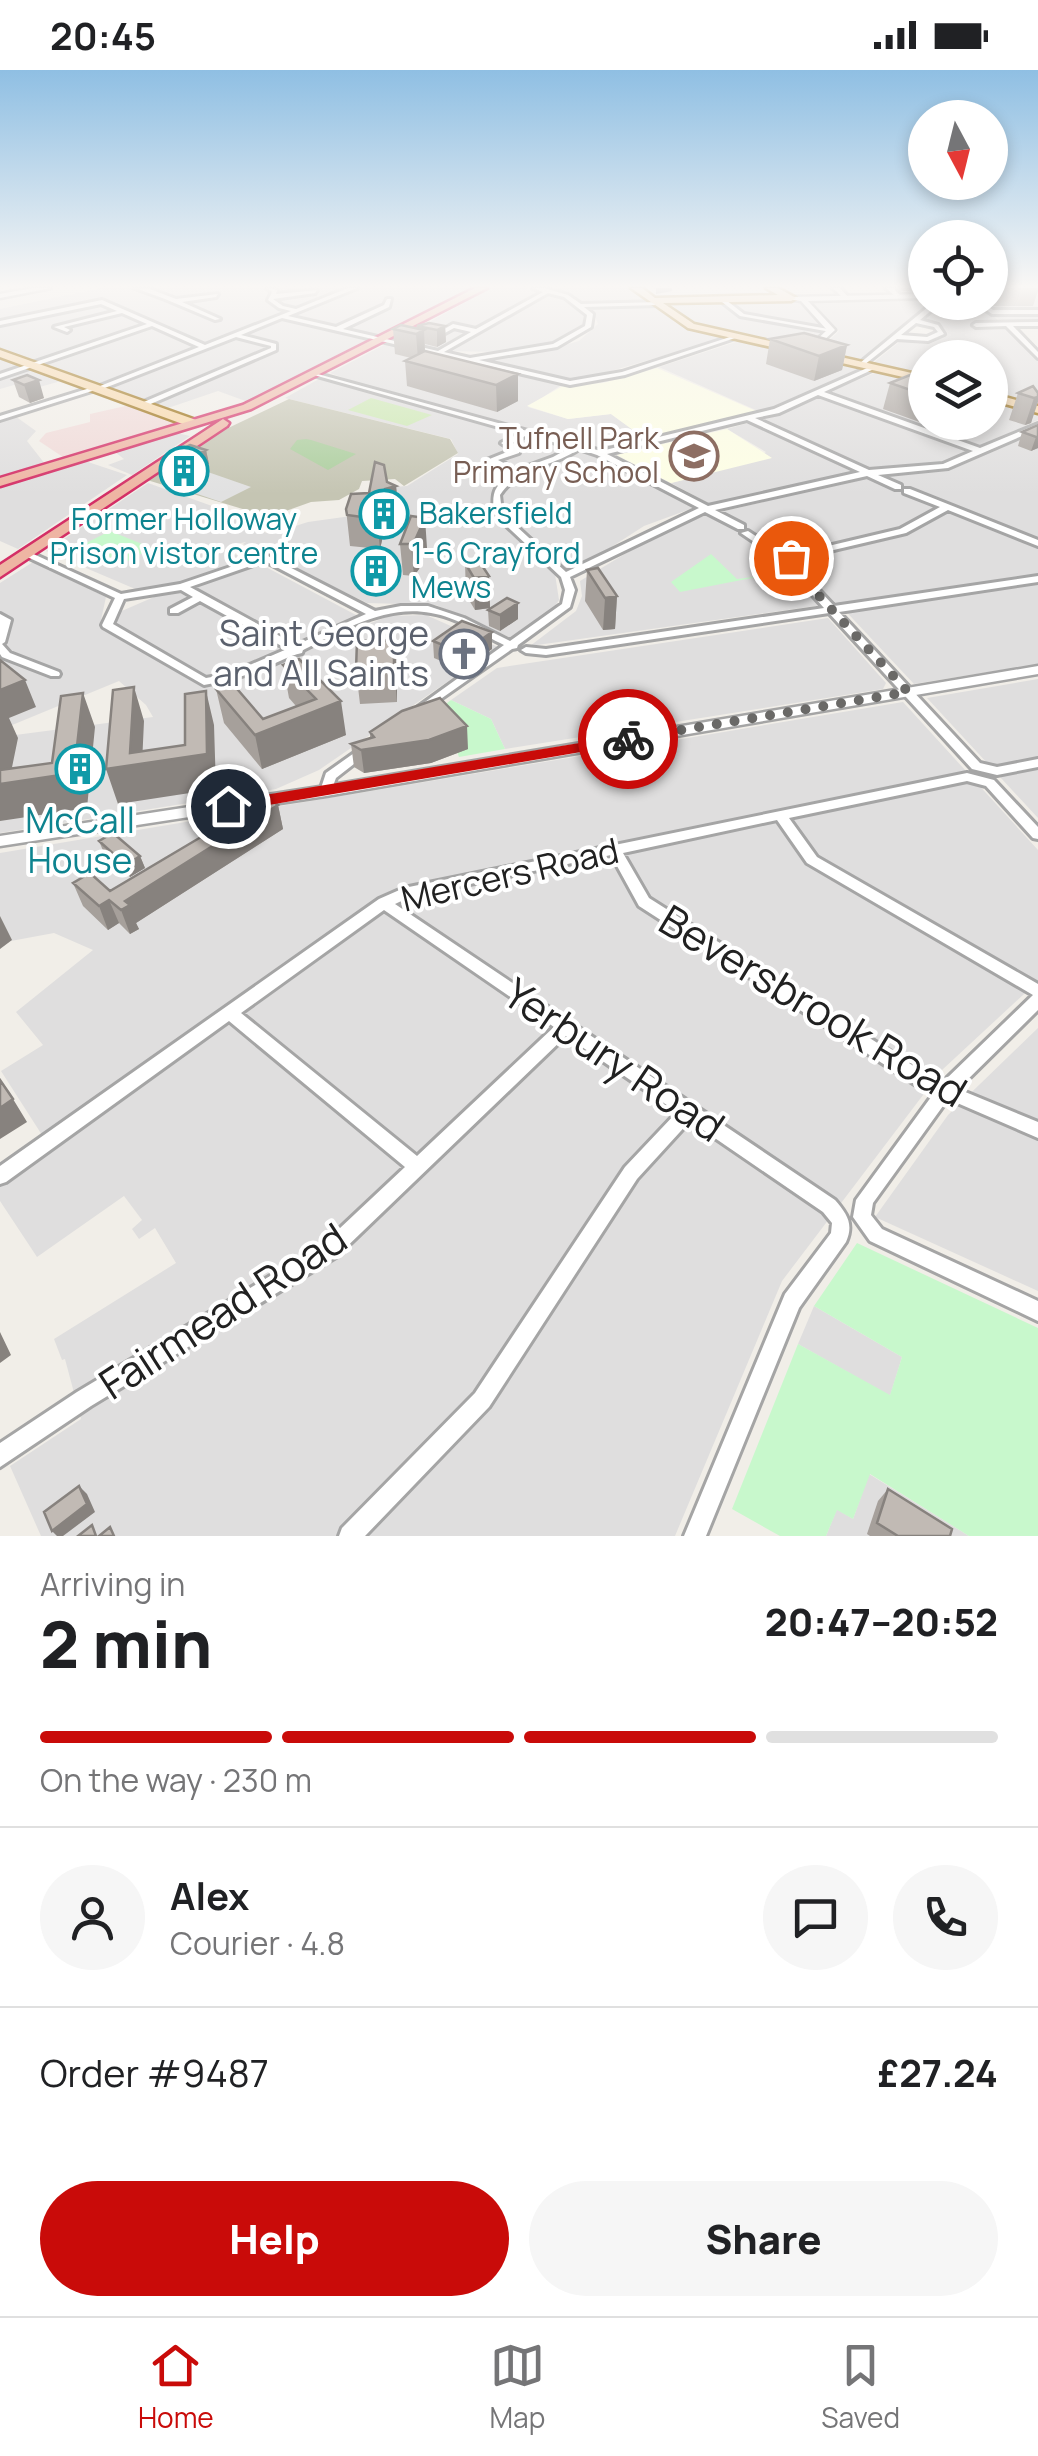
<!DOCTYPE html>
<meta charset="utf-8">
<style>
:root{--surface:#fff;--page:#f6f6f6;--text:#202124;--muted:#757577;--line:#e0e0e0;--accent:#c90b09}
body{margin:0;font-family:Manrope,sans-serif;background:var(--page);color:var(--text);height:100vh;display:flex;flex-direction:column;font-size:38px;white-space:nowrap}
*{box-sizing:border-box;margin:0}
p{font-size:32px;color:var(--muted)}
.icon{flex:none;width:55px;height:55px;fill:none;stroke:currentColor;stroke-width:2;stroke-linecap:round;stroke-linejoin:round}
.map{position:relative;height:1466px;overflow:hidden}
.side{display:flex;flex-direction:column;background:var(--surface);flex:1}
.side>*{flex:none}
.needle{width:65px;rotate:173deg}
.buttons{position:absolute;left:908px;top:30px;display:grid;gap:20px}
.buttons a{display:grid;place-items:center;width:100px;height:100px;border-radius:50%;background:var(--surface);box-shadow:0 5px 15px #0003;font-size:50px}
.pin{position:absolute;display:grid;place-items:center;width:85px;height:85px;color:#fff;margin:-42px;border:5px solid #fff;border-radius:50%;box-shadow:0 2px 10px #0007}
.courier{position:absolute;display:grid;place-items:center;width:100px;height:100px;margin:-50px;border:8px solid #c90b09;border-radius:50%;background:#fff;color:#222;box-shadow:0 2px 12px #0007}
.head em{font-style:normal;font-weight:800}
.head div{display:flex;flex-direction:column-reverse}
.head{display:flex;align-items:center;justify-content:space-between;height:170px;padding:0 40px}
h1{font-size:65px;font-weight:800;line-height:75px}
.bar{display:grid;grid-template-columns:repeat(4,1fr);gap:15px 10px;align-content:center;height:120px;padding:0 40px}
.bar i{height:12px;border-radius:8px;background:var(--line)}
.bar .current{background:var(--accent)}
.bar p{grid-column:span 4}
.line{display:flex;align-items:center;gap:25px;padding:0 40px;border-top:2px solid var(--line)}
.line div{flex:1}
.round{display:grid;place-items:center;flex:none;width:105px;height:105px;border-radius:52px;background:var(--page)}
.action{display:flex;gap:20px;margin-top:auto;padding:20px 40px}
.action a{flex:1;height:115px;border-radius:60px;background:var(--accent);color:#fff;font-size:40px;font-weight:800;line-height:115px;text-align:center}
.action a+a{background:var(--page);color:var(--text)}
.status{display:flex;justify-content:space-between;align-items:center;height:70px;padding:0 50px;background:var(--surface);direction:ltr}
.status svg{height:28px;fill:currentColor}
.tabs{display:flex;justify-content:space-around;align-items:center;height:140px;border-top:2px solid var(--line);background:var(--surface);font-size:28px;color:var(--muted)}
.tabs a{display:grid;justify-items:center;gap:5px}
.tabs .current{color:var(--accent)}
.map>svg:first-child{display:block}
.residential{fill:#dfdede}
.commercial{fill:#f0dad8}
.education{fill:#fdfee4}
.construction{fill:#c5c5b3}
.grass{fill:#cbe8b1}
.forest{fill:#acce9e}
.park{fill:#c8f8cc}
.parking{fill:#e1e1e1}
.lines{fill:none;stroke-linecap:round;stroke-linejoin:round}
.minor-casing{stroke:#a5a5a5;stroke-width:6}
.tertiary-casing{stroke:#a5a5a5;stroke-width:5}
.primary-casing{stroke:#976906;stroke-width:5}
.trunk-casing{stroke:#d42f66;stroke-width:5}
.minor{fill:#fff;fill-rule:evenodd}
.tertiary{fill:#fff;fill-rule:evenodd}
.primary{fill:#f8d6a5;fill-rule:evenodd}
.trunk{fill:#eeb5a3;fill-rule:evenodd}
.wall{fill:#a6a09b}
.shaded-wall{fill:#87827e}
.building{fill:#c1bab4;stroke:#87827e;stroke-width:2.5}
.route{fill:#c90b09}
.done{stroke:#6a6967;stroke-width:10;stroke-dasharray:0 18}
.labels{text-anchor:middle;stroke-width:8;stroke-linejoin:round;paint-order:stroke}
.far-education-label{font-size:30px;fill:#785e54;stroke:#fff;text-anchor:end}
.far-culture-label{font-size:30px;fill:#0d838f;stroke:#fff;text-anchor:start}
.worship-label{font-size:35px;fill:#5b616d;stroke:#fff;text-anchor:end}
.culture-label{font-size:35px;fill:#0d838f;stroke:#fff}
.street-label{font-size:35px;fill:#212121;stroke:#fff}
.near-street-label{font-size:42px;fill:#212121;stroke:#fff}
</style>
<div class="status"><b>20:45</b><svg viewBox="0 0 49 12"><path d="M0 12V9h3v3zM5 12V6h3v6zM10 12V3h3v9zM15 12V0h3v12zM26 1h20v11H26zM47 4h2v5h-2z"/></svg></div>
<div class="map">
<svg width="1038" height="1466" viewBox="0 0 1038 1466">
<rect width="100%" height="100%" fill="#f1eee8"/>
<path class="residential" d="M102 218H348L205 274 154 252 146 254 18 296 61 311 29 320 14 315 0 319V239Z
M363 218H473L379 266 294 247Z
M491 218H522L562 228 585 246 582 256 549 274 500 282 449 281 395 271Z
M548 218H628L649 230 587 233Z
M1038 225V253H1006L993 245 1000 253 971 254 1005 256 1038 291V337L990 323V288H925V306L873 293 903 269 944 267 947 263 944 258 923 251 944 233 990 232V227Z
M922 228 931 233 860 290 819 280 839 261 811 231Z
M798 231 823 258 744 244 729 233Z
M724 233 738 245 824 260 804 277 691 253 671 234Z
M657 235 676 253 727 267 584 309 560 308 483 290 534 284 579 271 598 254 592 238 595 237Z
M284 250 371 270 251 333 218 321 168 338 110 318Z
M153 256 197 278 99 314 43 295Z
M742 270 861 297 862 298 779 336 758 341 659 297Z
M386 274 563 314 528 337 568 349 611 344 644 368 597 379 537 361 528 363 600 387 693 438 644 456 588 492 555 504 559 530 553 539 511 568 436 535 367 533 243 474 246 472 231 475 224 480 264 496 371 553 389 546 426 545 498 577 319 700 276 719 0 763V667L153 647 146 635 119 611 0 660V513L33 492 106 527 101 550 154 527 46 481 148 413 262 454 255 459 270 464 308 452 351 446 369 425V419L407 416 458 384 451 369 285 328 319 309 372 318 330 303Z
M877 302 925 312V352H990V330L1038 344V350L945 392 871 399 761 350Z
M15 346 36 361 27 371 45 394 0 407V350Z
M748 353 856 403 710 434 671 413 709 404 763 384 766 382 727 359Z
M1038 360V594L914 614 838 533 530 576 576 541 582 526 580 511 663 461 704 446 867 407 955 398Z
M177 363 190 366 132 405 108 395 124 389 115 382Z
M85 391 127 405 18 479 0 471V417Z
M828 548 886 613 883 619 505 679 491 649 451 630 497 598Z
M1038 609V748L927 628Z
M903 632 1038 780V911L942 1000 782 1211 675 1466H41L10 1396 81 1349 65 1289 62 1290 54 1269 176 1193 155 1158 139 1169 132 1159 142 1150 124 1126 37 1187 0 1131V1093L42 1065 1 1001 43 975 16 942 93 880 54 863 0 873V783Z
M1038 958V1221L875 1147 948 1045Z
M814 1236 902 1287 890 1326 798 1274Z
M869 1404 969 1466H826L837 1439 853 1449Z"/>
<path class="commercial" d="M130 335 181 354 66 389 39 371 46 363 90 352V344Z"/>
<path class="education" d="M657 298 756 341 644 368 611 344 568 349 527 336 563 316 603 313Z
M727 359 772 388 671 413 617 385Z"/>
<path class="construction" d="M289 329 450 369 458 383 404 416 395 409 362 411 359 419 339 430 311 432 269 447 147 410 203 370Z"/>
<path class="grass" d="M371 328 432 345 407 356 348 340Z"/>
<path class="forest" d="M306 369 311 370 356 384 328 400 290 379 297 370Z"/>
<path class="park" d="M110 461 152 478 124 493 82 475Z
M711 484 737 509 762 506 680 522 671 512Z
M451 630 491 649 505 679 459 687 451 666 422 652Z
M857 1173 1038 1258V1466H969L870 1404 853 1449 837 1440 826 1466H780L732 1439 798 1274 890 1325 902 1287 814 1236Z"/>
<path class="parking" d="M205 401 251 417 221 432 174 416Z"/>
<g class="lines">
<g class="minor-casing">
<path id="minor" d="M135 218 150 219 176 229 218 224 216 227 182 232 220 249 215 250 165 229Z
M267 218 277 220 276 224 317 220 315 223 273 229 283 236 296 239 348 218H357L288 246 336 257 384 235 387 229H391L389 237 343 259 438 281 471 262 454 258 443 264 441 261 453 254 476 259 543 222 533 218H544L568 225 581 234 660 232 658 235 584 237 593 244 591 257 557 277 479 290 570 311 622 302 736 265 741 266 625 305 570 315 282 248 241 265 276 274V280L146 336 139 334 271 278V276L236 267 97 321H92L0 350V346L90 318H95L199 277 152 256 0 308V304L147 254 122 243 64 257 70 260 67 262 54 257 117 241 101 234 0 255V251L102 230 205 275 291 241 279 238 268 230 272 222ZM548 223 564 227 587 245 585 256 553 274 470 288 444 282Z
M833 218H840L849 228 844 229Z
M886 218H893L902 227 897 228Z
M722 230H726L744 244 834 260 831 262 740 246 722 232Z
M934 232H941L920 250 938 255 944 264 928 271 897 269 864 295H860V293ZM916 253 934 257 938 262 927 267 901 265Z
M975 232H982L993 240H1038V244H992Z
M1038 252V256H1013L1038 282V288L1006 256 976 257 973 255 976 253Z
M874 295 876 296V298L824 322 980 378 1038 354V359L948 398 878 405 901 415V419H895L867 406 715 440 744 455V459H738L705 442 570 507 575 520 570 537 518 575 517 578 512 579 422 642 418 641 416 639 418 637 504 575C481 564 457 547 431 543 386 534 341 561 303 580L302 583C288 586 275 594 262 599 243 607 224 611 204 615L103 557 102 555 115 528 21 484 26 481 29 482 121 524 180 514 266 485 375 541 401 536H428L464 548 510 571 562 534 565 520 561 507 494 444C492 423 493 417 511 404L487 390 512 380 501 373 520 363 314 305V303L601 381 774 339ZM818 325 973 381 943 394 869 400 755 348 779 343ZM747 350 860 402 708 436 607 384ZM527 365 571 377 553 387 517 400 498 390 519 383 520 375 512 373ZM579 379 597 385 699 438 566 502 502 443 500 425C518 397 553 397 579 379ZM265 491 366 544 296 575 190 517ZM181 520 193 527 170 539V543H178L200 531 287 579 229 604 206 608 113 554 124 529Z
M904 419H910L1038 470V476L948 440 906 463 791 490 834 536 1038 506V512L839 542 980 693 997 697 1038 689V697L997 705 972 699 829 543 546 585 526 583 521 580 526 577 546 579 824 538 782 491 741 463 748 461 786 486 900 459 940 437 904 423Z
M0 544 11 550 5 572 2 574 10 583 59 602 60 604 59 606H51L2 587 0 584Z
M364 676 368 677 370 680 368 683 336 708 330 724H322L320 721 326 703Z
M967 703 994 710 1038 757V769L1033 768 986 716 967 711 789 748 817 787 1038 914V940L958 1019 1038 1052V1068L948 1029 873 1133 871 1145 882 1159 1038 1231V1251L870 1171 853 1147 856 1130 934 1023 919 1017 639 836 611 785 412 826 395 834 835 1130C847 1144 854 1154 846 1172L799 1238 706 1466H684L785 1224 831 1163 832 1153 823 1142 690 1051 637 1109 489 1337 365 1466H339L342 1458 475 1323 625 1097 677 1042 566 966 336 1187 91 1336 0 1397V1373L77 1322 322 1175 405 1097 229 951 6 1112 0 1114V1096L379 829 404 818ZM777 750 807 793 1033 925 943 1012 931 1007 649 828 623 783ZM384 840 554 957 417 1086 241 943Z"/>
</g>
<g class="tertiary-casing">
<path id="tertiary" d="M33 218H51L0 228V224Z
M925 224V228L808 231 835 260 810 283 807 279 827 260 801 231 787 229 790 227Z
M1038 596V604L326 726 0 776V766L326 716Z"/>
</g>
<g class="primary-casing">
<path id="primary" d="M631 218H642L655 228 778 225 766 218H778L796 228 791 231 663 233 694 254 925 306V312L688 258Z
M0 280 196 350 198 353 188 356 0 287Z
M990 323 1038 336V343L990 330Z"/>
</g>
<g class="trunk-casing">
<path id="trunk" d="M475 218H487L251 339 0 416V408L243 335Z
M223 349 229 353 227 356 0 507V495Z"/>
</g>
<use href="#minor" class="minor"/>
<use href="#tertiary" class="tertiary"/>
<use href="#primary" class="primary"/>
<use href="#trunk" class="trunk"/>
</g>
<path class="wall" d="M898 218H925V221H901Z
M990 218H1038V221L1033 236H994L987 232H990Z
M417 256H445L446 272 437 277 425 274V281L518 304V331L497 342 407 316 405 291 411 288 395 284 393 259H417Z
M770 269 847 275 842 300 814 311 766 294Z
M925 299V352H930L925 354 883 339 890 313Z
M27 305 44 328 30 333 19 327 13 310Z
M1018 323H1038L1031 353 1025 355 1009 350Z
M1038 355V378L1031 381 1018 376 1022 362Z
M206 380 209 394 182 407 168 403 164 388Z
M387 412 396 416 399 446 387 449 380 479 350 476 346 439Z
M411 446 427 478 419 499 414 506 403 505 400 474Z
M465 493 489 506 490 538 475 540 466 525Z
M587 500 617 526 615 559 603 560 585 531Z
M488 540 518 549 500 561 489 556Z
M394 570 397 603V632L360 634 356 600Z
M433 571 492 579 462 600 434 588Z
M299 589 346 665 262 699 224 653 216 619 263 649 296 636 289 628 283 595Z
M370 662 468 679 431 693 364 703 354 697 351 674 370 668Z
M252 733 278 735 283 759 136 853 139 859 130 864 119 853 108 860 83 836 73 813 110 821 252 736Z
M99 771 140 786 145 798 130 807 104 783Z
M888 1419 950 1466H870L867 1464 878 1431Z"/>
<path class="shaded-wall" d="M656 218H672V221L656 224Z
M445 256 446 272 437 277V260Z
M424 260 425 285 418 289 416 264Z
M847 275 842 300 814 311 819 286Z
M518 304V331L497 342 496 315Z
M39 310 44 328 30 333 24 315Z
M1038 327V332L1031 353 1025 355 1034 328Z
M1038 366V378L1031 381 1036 367Z
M206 380 209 394 182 407 179 393Z
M396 416 399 446 387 449 380 479 377 449 385 419Z
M425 448 427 478 419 499 414 506 411 474Z
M489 506 490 538 475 540 474 508Z
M617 526 615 559 603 560 605 528Z
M518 533V549L500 561V545Z
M492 562V579L462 600V583Z
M394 570 397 603V632L394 598Z
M25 610 36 637 9 648 18 668 9 712 74 703 83 623 95 657 87 738 0 751V620Z
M134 617 144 651 142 694 207 684 206 621 214 655 216 719 118 734 106 699 130 683Z
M341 631 346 665 262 699 255 665Z
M467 656 468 679 431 693 364 703 361 680Z
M278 735 283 759 136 853 139 859 130 864 121 840 125 831Z
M140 786 145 798 130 807 126 795Z
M109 830 119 853 108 860 99 836Z
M0 846 12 870 0 879Z
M13 1029 27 1052 0 1069V1038Z
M0 1262 11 1285 0 1293Z
M79 1416 87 1424 95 1442 63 1466H57L52 1461Z"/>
<path class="building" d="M429 253 445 256 437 260 417 256Z
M401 255 424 260 416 264 393 259Z
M804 263 847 275 819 286 770 269Z
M425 281 518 304 496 315 405 291Z
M925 299V325L890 313Z
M27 305 39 310 24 315 13 310Z
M1033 316 1038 323V327L1034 328 1018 323Z
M1038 355V366L1036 367 1022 362Z
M190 375 206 380 179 393 164 388Z
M375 392 384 395 387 412 396 416 385 419 377 449 347 445 346 439 351 424 369 423Z
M411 446 425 448 416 468 411 474H400Z
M479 491 489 506 474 508 465 493Z
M598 498 617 526 605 528 587 500Z
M507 528 518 533 500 545 488 540Z
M462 551 492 562 462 583 433 571Z
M394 570V598L356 600 357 571Z
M299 589 341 631 255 665 216 619 232 613 263 649 316 629 283 595Z
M0 590 25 610 0 620Z
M134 617 130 683 185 675V624L206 621 207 684 106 699 113 620Z
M83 623 74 703 0 714V700L52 693 61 626Z
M440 628 467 656 429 670 361 680 351 674 374 667 370 662 402 641Z
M264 725 278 735 125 831 130 835 121 840 109 830 99 836 73 813 90 803 110 821 255 735 252 733Z
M113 763 140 786 126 795 99 771Z
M0 1010 13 1029 0 1038Z
M79 1416 87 1434 52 1461 44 1442Z
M888 1419 952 1459 950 1466H898L877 1453Z
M92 1455 96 1466H78Z
M110 1457 114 1466H99Z"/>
<linearGradient id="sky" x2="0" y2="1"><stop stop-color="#8fbfe3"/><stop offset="0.51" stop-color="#f9f7f5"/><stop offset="1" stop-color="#f9f7f5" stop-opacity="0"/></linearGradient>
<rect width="1038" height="424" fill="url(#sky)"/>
<path class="route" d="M628 665 636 669 634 673 228 742 220 736 228 731Z"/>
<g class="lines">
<path class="done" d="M628 669 908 622 785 489 791 488"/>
</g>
<defs>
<g id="school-ring" transform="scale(2.5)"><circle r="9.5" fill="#fff" stroke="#8d6e63" stroke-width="1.5"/><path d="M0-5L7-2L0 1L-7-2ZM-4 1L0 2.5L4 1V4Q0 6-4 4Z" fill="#8d6e63"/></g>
<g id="building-ring" transform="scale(2.5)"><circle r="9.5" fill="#fff" stroke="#0f9aa8" stroke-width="1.5"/><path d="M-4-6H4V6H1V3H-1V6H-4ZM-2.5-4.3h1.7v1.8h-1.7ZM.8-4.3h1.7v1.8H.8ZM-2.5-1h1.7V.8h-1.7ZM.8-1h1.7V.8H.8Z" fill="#0f9aa8"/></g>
<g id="church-ring" transform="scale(2.5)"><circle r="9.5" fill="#fff" stroke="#6b7280" stroke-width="1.5"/><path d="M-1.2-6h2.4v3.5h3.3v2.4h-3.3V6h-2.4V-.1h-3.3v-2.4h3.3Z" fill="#6b7280"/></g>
</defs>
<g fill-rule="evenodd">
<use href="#school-ring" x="694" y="386"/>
<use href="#building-ring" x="184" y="401"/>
<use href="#building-ring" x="384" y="444"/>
<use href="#building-ring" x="376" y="501"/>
<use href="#church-ring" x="464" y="584"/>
<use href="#building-ring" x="80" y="699"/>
</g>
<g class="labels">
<g class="far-education-label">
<text x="659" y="379">Tufnell Park<tspan x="659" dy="34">Primary School</tspan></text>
</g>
<g class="far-culture-label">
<text x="419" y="454">Bakersfield</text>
<text x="184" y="460" text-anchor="middle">Former Holloway<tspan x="184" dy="34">Prison vistor centre</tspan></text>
<text x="411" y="494">1-6 Crayford<tspan x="411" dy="34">Mews</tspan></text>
</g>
<g class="worship-label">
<text x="429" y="576">Saint George<tspan x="429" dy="40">and All Saints</tspan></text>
</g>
<g class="culture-label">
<text x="80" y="763">McCall<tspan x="80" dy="40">House</tspan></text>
</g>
<g class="street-label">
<text transform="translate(510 805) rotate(-13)" y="12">Mercers Road</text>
</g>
<g class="near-street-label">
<text transform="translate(813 936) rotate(31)" y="15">Beversbrook Road</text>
<text transform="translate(614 990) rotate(34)" y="15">Yerbury Road</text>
<text transform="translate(223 1241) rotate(-33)" y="15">Fairmead Road</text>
</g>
</g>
</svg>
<div class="buttons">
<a><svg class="needle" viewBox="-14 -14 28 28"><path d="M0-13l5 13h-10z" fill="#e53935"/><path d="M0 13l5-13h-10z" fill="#757577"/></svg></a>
<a><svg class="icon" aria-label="locate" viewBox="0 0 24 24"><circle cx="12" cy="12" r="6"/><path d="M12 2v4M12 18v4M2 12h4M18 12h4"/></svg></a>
<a><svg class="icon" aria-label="layers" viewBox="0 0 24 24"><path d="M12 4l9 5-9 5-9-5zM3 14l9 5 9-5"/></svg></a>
</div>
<div class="pin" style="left:791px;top:488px;background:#ea580c"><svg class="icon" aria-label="bag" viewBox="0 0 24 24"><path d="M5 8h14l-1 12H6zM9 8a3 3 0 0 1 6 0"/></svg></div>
<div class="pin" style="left:228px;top:736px;background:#1f2937"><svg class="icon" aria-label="home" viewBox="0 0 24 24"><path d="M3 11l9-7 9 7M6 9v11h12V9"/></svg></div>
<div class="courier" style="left:628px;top:669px"><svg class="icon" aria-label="bike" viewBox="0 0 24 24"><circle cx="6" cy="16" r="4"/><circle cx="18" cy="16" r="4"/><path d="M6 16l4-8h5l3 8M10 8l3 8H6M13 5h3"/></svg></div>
</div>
<section class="side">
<div class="head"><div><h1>2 min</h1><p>Arriving in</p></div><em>20:47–20:52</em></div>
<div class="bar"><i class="current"></i><i class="current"></i><i class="current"></i><i></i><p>On the way · 230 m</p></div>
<div class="line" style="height:180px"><a class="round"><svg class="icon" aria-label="person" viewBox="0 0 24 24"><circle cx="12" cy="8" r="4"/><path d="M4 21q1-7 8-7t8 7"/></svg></a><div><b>Alex</b><p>Courier · 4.8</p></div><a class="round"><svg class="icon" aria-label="chat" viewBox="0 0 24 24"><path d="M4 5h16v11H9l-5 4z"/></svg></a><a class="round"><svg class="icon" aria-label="phone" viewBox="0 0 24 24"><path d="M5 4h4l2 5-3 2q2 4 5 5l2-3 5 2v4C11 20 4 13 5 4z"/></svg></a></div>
<div class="line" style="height:130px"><div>Order #9487</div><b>£27.24</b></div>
<div class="action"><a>Help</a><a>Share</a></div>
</section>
<nav class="tabs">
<a class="current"><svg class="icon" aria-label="home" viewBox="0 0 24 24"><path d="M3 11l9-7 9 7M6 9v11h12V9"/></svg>Home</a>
<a><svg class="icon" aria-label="map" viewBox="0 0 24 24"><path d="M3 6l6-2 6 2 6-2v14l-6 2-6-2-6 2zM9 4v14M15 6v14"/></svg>Map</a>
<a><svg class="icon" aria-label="saved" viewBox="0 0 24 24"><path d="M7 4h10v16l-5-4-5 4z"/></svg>Saved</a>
</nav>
